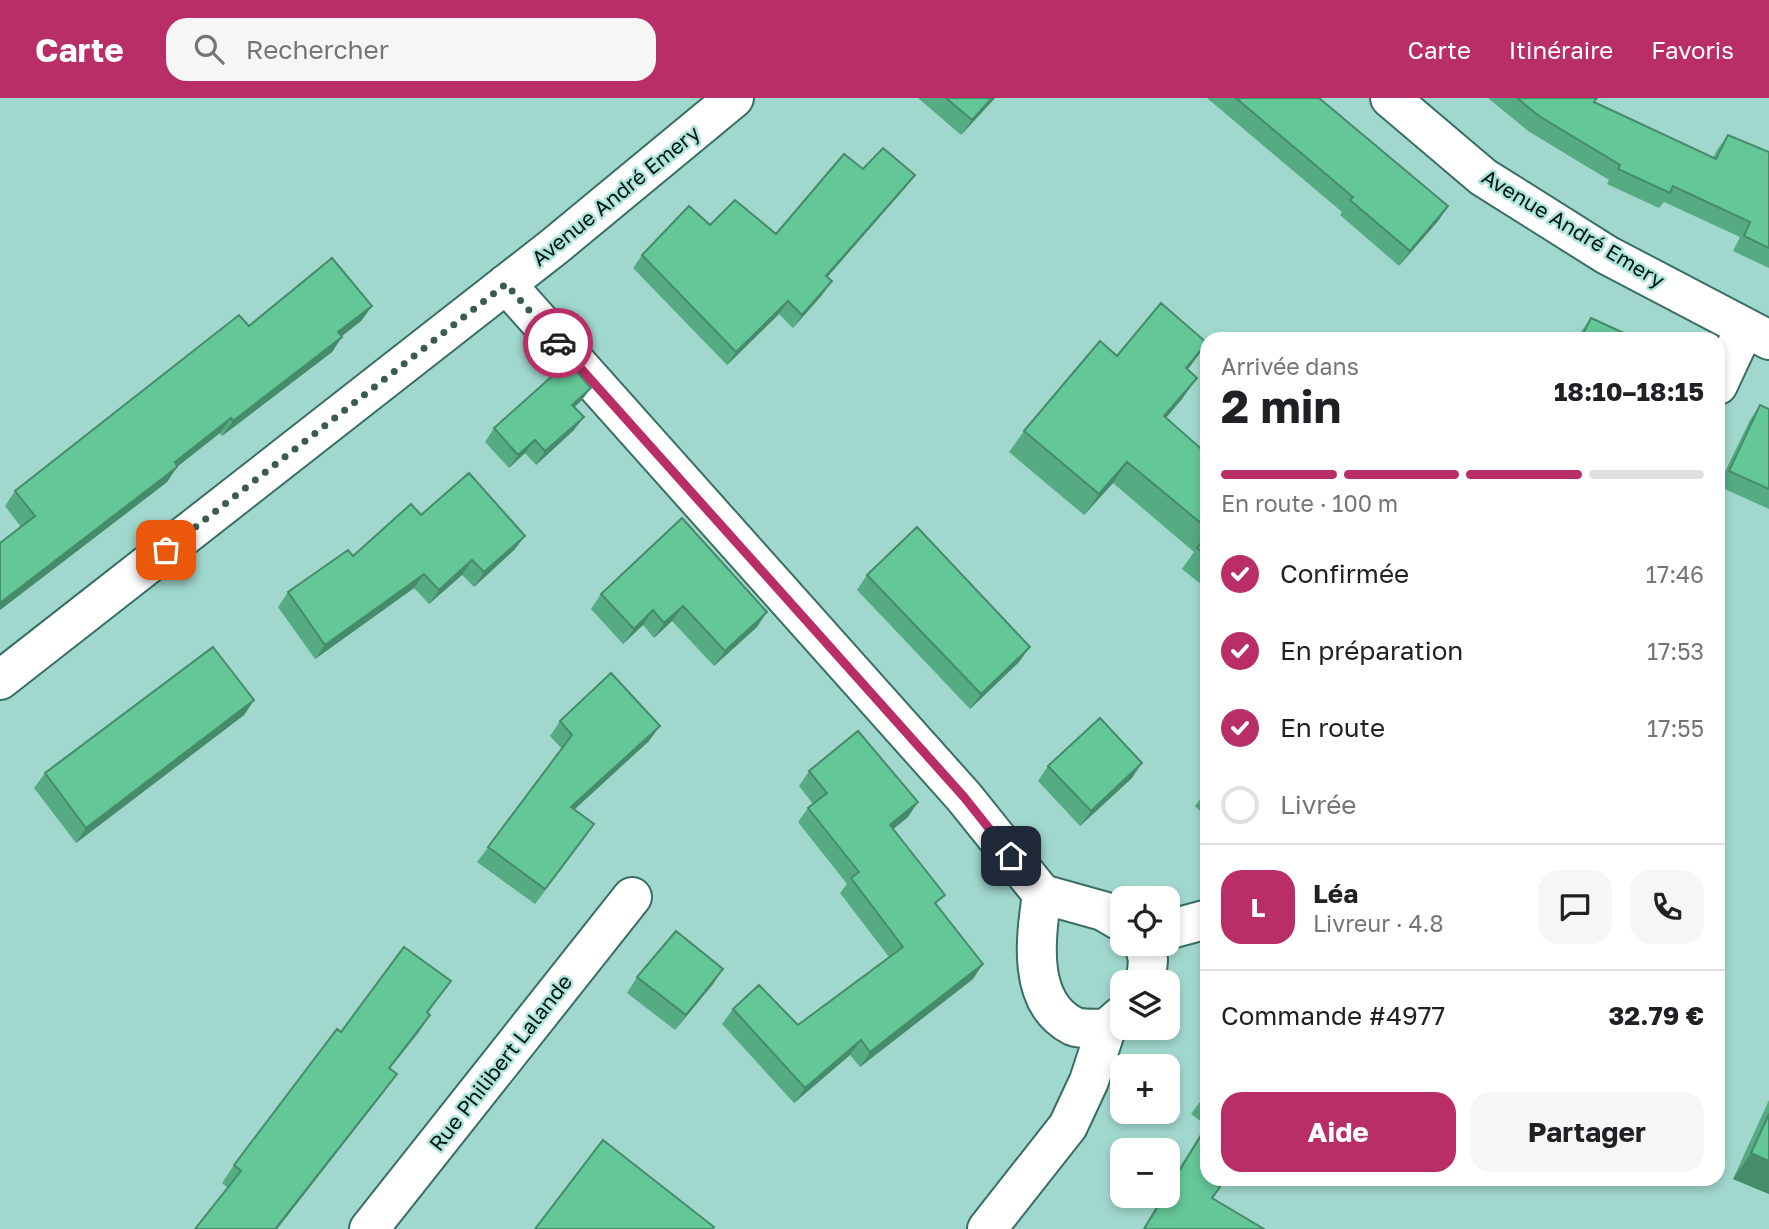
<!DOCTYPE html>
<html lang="fr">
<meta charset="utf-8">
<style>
:root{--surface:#fff;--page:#f6f6f6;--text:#202124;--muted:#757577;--line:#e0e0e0;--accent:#b92e67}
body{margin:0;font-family:"Golos Text",sans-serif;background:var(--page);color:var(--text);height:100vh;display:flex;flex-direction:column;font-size:26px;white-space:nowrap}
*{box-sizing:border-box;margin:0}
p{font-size:23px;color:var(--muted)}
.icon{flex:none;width:38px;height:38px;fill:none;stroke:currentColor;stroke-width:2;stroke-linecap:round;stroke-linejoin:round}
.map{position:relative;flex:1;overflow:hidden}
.panel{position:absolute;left:1200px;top:234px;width:525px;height:854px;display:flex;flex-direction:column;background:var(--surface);border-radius:21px;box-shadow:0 4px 10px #0003}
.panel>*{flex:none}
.tools{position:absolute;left:1110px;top:788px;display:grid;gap:14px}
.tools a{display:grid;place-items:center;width:70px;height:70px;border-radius:14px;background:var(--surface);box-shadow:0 4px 10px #0003;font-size:35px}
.pin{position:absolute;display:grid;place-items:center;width:60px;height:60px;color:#fff;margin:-30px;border-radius:14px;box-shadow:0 4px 10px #0006}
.courier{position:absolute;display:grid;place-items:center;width:70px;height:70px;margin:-35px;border:5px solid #b92e67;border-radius:50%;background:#fff;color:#222;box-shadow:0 2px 9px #0007}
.headline em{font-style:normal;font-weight:700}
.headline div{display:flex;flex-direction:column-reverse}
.headline{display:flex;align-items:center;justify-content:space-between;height:119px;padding:0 21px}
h1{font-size:46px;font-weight:700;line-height:52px}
.bar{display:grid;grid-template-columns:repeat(4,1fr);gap:10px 7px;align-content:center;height:84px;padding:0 21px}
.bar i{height:9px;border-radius:5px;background:var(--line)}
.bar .current{background:var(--accent)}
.bar p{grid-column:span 4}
.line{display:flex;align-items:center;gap:18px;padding:0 21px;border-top:2px solid var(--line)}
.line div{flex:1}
.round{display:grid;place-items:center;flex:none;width:74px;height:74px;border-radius:21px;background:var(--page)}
ol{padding:0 21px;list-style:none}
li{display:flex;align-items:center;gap:21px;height:77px}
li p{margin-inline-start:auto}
li .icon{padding:7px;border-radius:50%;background:var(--accent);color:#fff;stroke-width:4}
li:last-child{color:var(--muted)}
li i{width:38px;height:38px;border:4px solid var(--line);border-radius:50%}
.action{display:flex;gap:14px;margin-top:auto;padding:14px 21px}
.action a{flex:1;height:80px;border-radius:21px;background:var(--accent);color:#fff;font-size:28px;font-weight:700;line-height:80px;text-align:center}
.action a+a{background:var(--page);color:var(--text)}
header{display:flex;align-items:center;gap:42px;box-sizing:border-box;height:98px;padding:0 35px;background:var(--accent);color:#fff}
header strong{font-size:33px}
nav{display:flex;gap:38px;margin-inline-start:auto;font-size:24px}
.search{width:490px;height:63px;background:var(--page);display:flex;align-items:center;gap:18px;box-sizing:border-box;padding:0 24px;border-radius:21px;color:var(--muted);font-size:26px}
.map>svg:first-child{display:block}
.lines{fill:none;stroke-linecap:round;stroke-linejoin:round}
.minor-casing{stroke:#396e64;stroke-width:42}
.minor{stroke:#fff;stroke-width:38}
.wall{fill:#56ab83}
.shaded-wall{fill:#468b6a}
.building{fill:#64c798;stroke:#468b6a;stroke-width:2}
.done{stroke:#3a5b54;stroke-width:7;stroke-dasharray:0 12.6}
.route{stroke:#b92e67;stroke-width:9}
.labels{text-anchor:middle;stroke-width:5;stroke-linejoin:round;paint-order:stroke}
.street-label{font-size:21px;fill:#021713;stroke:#aee5da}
</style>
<header>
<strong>Carte</strong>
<div class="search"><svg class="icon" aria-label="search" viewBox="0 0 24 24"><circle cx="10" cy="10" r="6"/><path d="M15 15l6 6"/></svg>Rechercher</div>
<nav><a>Carte</a><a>Itinéraire</a><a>Favoris</a></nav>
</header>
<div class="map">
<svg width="1769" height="1131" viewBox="0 0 1769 1131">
<rect width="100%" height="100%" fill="#a1d8cd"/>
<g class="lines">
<g class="minor-casing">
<path id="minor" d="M1390 0 1483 79 1607 157 1769 242
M506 186 964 699 1042 796
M1718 287 1744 231
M0 582 555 148 734 0
M1122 824 1103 813 1042 796C1036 838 1026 904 1073 928 1082 932 1097 930 1106 931L1122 917
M1167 832 1208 821
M1144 845 1148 862 1146 884
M369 1131 632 799
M987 1131 1068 1028 1089 983 1106 931"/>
</g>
<use href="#minor" class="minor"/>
</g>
<path class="wall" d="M918 0H995L961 37Z
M1207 0H1319L1448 108 1438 123 1399 168 1340 117 1342 114Z
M1488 0H1597L1594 4 1713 60 1717 52 1728 37 1769 54V170L1733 153 1740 139 1664 104 1659 110 1607 86 1609 82 1528 33Z
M905 90 827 179 822 197 793 230 779 216 727 267 633 170 642 157 710 127 776 136Z
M372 208 361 223 342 238 332 254 222 338 220 335 177 369 167 384 153 395 0 512V445L21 429 5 408 15 393 249 228Z
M1591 220 1639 242H1577L1580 235Z
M1117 258 1192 266 1187 272 1182 301 1165 320 1208 357V492L1182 471 1194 454 1113 385 1084 417 1009 354 1024 333Z
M591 290 581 303 574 309V332L536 367 525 355 509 370 485 344 494 330Z
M1760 307 1769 311V411L1718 388 1750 322Z
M421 417 525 438 514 452 474 489 462 477 429 506 414 490 315 561 278 509 288 494 353 458Z
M682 420 757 529 714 568 672 523 654 540 643 527 623 546 591 511 601 496Z
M867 477 1019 564 970 611 857 492Z
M254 602 244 617 76 745 34 690 45 675Z
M560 623 649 643 574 711 584 741 535 806 477 764 562 651 550 638Z
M1048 668 1132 680 1080 728 1038 683Z
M809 673 908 719 893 731 938 808 973 881 860 969 850 957 794 1005 722 926 733 911 798 927 889 859 840 795 847 786 798 724 808 710 813 706 799 688Z
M1208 691V721L1195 708Z
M723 871 713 886 675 932 627 895 637 879Z
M451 883 428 915 430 917 418 935 390 970 384 994 277 1131H195L228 1090 222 1085 234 1067 341 934Z
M1208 993V1082H1219L1216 1086 1212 1100 1264 1131H1143L1163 1097H1167V1090L1206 1027 1191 1016Z
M1769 1002V1096L1733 1081Z"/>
<path class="shaded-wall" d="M992 0H995L961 37 972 22Z
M915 77 905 90 816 192 826 178Z
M1448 108 1438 123 1399 168 1410 153Z
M832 183 822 197 793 230 802 217Z
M788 203 779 216 727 267 736 254Z
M372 208 361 223 328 249 338 234Z
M342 239 332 254 222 338 233 323Z
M1207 245 1192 266 1171 292 1186 270Z
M1197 280 1182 301 1149 340 1164 318Z
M591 290 581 303 563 320 572 307Z
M584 319 574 332 536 367 545 353Z
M231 320 220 335 164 379 175 364Z
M535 342 525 355 509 370 518 357Z
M1127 364 1113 385 1084 417 1099 396Z
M177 369 167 384 0 512V505Z
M525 438 514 452 474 489 484 474Z
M472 462 462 477 429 506 439 492Z
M424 476 414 490 315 561 325 547Z
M683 508 672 523 654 540 664 525Z
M653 512 643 527 623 546 634 531Z
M767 514 757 529 714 568 725 553Z
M1030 549 1019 564 970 611 981 596Z
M254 602 244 617 76 745 86 730Z
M660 628 649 643 561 724 571 709Z
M1142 665 1132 680 1080 728 1091 713Z
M918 704 908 719 880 742 890 727Z
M983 866 973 881 860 969 870 954Z
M723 871 713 886 675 932 686 917Z
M430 917 418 935 376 988 389 970Z
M861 942 850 957 794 1005 805 990Z
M397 976 384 994 277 1131H275Z
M1751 1055 1769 1063V1096L1733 1081Z"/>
<path class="building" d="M946 0H992L972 22Z
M1236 0H1319L1448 108 1410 153 1350 102 1353 99Z
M1517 0H1597L1594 4 1716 61 1728 37 1769 54V150L1744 138 1750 124 1673 88 1670 95 1618 71 1620 67 1539 18Z
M883 50 915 77 826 178 832 183 802 217 788 203 736 254 642 157 689 108 710 127 735 102 776 136 844 56 863 71Z
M332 160 372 208 338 234 342 239 233 323 231 320 175 364 177 369 163 380 0 505V445L35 418 15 393 239 217 249 228Z
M1161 205 1207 245 1186 270 1197 280 1164 318 1208 357V431L1127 364 1099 396 1024 333 1100 243 1117 258Z
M1591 220 1639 242H1580Z
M568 264 591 290 572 307 584 319 545 353 535 342 518 357 494 330Z
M1760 307 1769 311V391L1729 373Z
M469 375 525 438 484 474 472 462 439 492 424 476 325 547 288 494 348 452 353 458 411 406 421 417Z
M682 420 767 514 725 553 683 508 664 525 653 512 634 531 601 496Z
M917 429 1030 549 981 596 867 477Z
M1208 438V459L1197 450Z
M213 549 254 602 86 730 45 675Z
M611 575 660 628 571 709 594 726 545 791 488 749 572 637 560 623Z
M1718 593 1722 595 1718 603Z
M1100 620 1142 665 1091 713 1048 668Z
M858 633 918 704 890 727 945 797 935 805 983 866 870 954 861 942 805 990 733 911 759 887 798 927 903 849 851 780 859 774 808 710 827 695 809 673Z
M676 833 723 871 686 917 637 879Z
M404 849 451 883 427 914 430 917 389 970 397 976 275 1131H195L241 1073 234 1067 337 931 341 934Z
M1208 993V1006L1201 1001Z
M1769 1016V1063L1751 1055Z
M1208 1026V1082H1218L1215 1086 1220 1089 1212 1100 1264 1131H1144L1165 1097H1167V1093Z
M603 1042 714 1129 712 1131H535Z"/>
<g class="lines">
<path class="done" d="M166 452 506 186 558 245"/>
<path class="route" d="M558 245 964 699 1011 758"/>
</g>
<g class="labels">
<g class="street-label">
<text transform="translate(616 98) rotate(-39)" y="7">Avenue André Emery</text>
<text transform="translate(1573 131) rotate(31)" y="7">Avenue André Emery</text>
<text transform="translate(501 965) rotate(-52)" y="7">Rue Philibert Lalande</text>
</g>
</g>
</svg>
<div class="tools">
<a><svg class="icon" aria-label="locate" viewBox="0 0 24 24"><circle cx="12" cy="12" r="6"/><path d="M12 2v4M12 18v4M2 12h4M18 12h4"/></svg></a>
<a><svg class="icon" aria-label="layers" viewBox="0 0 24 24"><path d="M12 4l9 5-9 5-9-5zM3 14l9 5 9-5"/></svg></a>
<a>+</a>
<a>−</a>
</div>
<div class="pin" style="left:166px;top:452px;background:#ea580c"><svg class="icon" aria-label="bag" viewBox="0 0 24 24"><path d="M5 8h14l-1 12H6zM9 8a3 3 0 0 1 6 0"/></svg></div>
<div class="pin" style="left:1011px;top:758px;background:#1f2937"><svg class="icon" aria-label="home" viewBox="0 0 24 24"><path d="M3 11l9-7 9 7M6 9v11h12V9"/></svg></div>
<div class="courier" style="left:558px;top:245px"><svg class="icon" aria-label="car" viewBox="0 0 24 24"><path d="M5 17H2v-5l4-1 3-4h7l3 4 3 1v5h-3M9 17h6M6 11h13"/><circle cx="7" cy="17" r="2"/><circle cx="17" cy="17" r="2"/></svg></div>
<section class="panel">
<div class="headline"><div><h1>2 min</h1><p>Arrivée dans</p></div><em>18:10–18:15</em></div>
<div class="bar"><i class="current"></i><i class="current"></i><i class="current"></i><i></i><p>En route · 100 m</p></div>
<ol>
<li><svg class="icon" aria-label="check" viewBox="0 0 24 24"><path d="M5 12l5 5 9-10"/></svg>Confirmée<p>17:46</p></li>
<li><svg class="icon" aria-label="check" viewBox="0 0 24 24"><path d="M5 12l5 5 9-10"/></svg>En préparation<p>17:53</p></li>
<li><svg class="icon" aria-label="check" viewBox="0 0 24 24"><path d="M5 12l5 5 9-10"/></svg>En route<p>17:55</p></li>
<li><i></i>Livrée</li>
</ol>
<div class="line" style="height:126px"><b class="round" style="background:var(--accent);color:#fff">L</b><div><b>Léa</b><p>Livreur · 4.8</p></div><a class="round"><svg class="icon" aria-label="chat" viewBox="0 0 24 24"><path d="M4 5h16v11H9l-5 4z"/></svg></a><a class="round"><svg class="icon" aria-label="phone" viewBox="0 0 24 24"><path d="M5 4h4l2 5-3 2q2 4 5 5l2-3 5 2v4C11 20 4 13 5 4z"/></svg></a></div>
<div class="line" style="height:91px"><div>Commande #4977</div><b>32.79 €</b></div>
<div class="action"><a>Aide</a><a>Partager</a></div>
</section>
</div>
